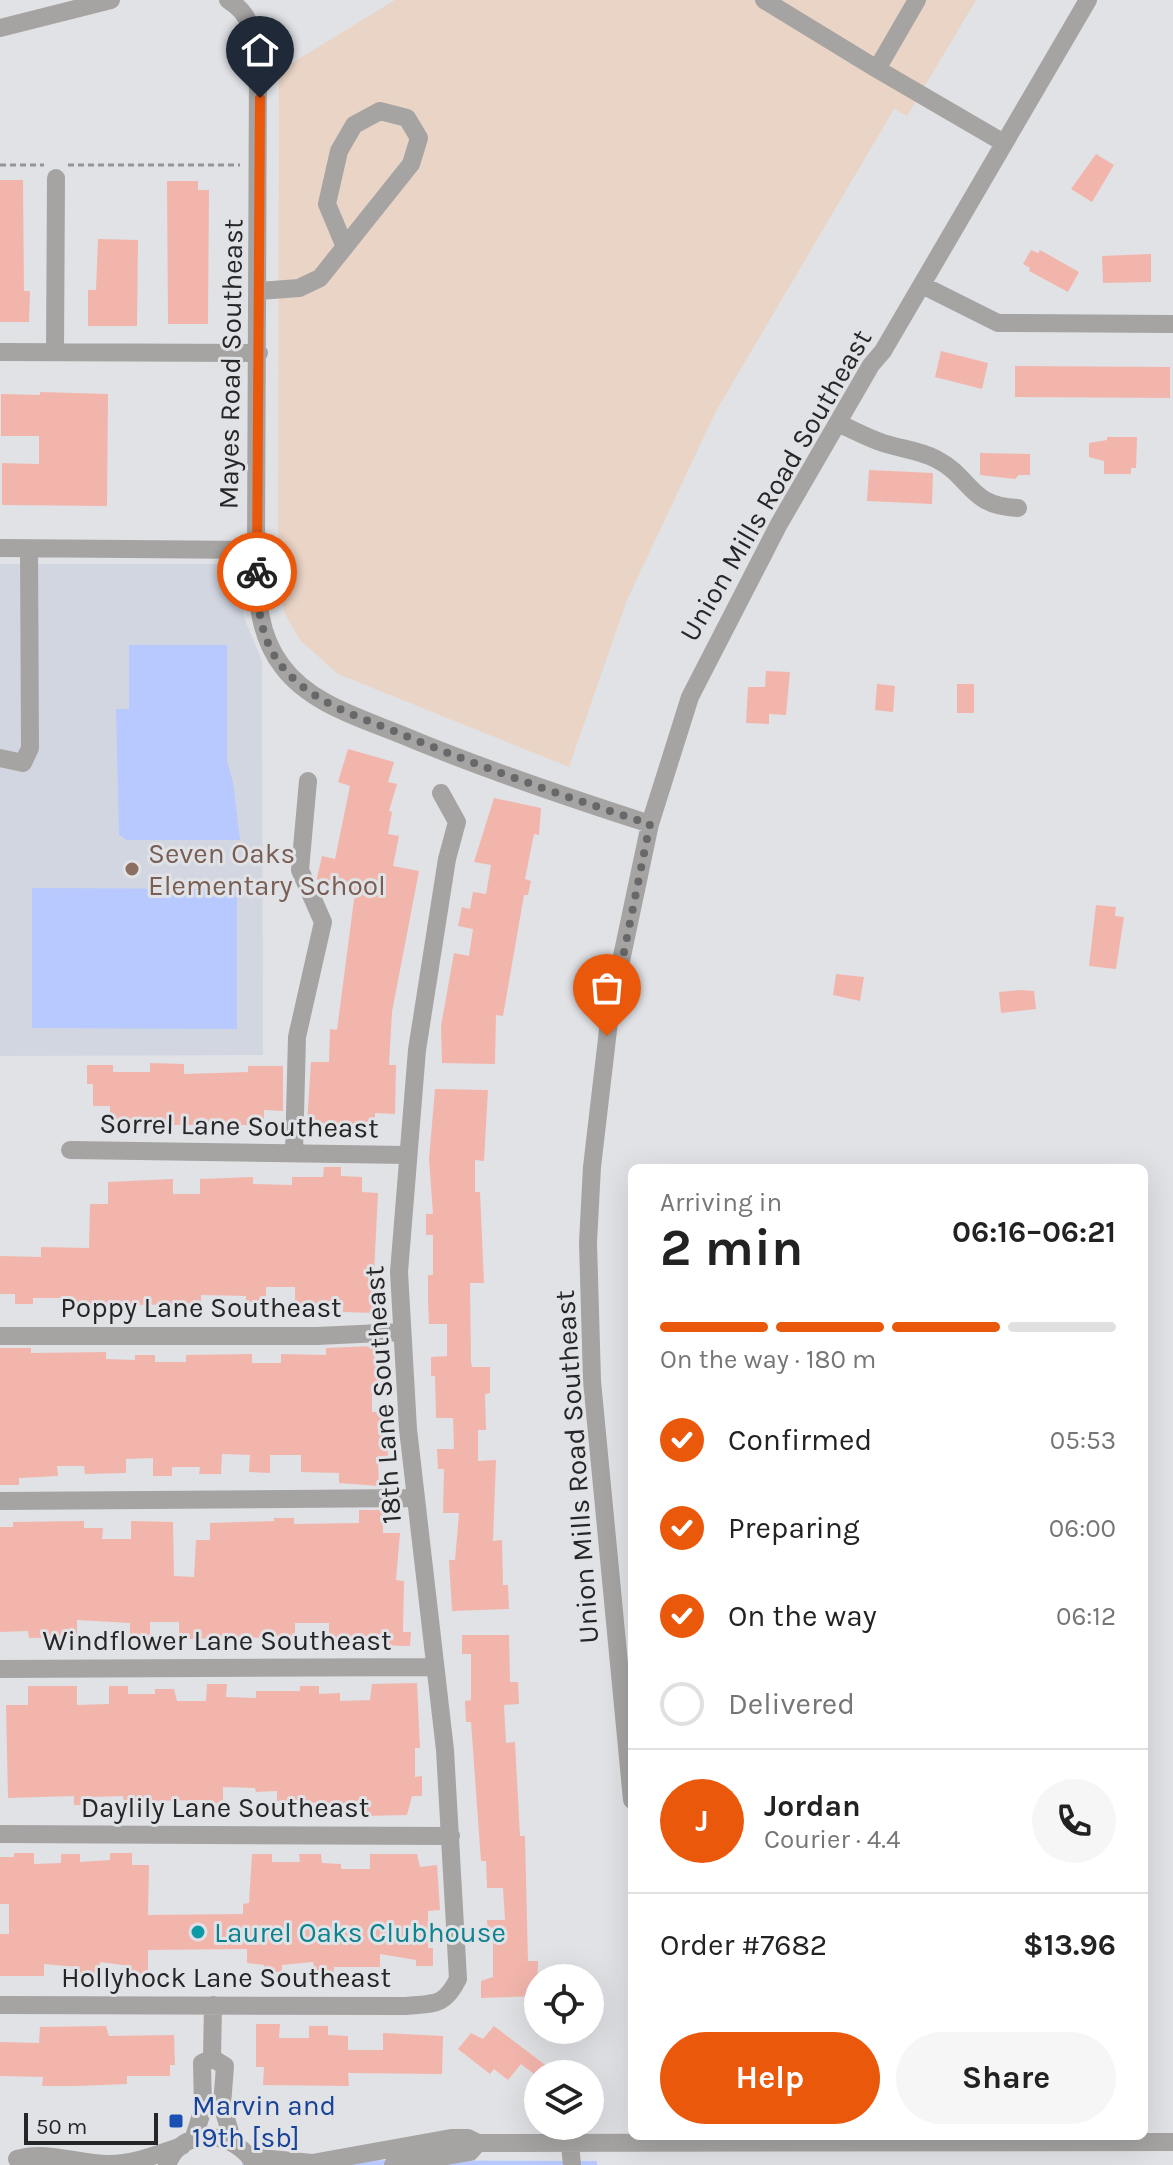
<!DOCTYPE html>
<meta charset="utf-8">
<style>
:root{--surface:#fff;--page:#f6f6f6;--text:#222;--muted:#767676;--line:#e0e0e0;--accent:#ea580c}
body{margin:0;font-family:Karla,sans-serif;background:var(--page);color:var(--text);height:100vh;display:flex;flex-direction:column;font-size:30px;white-space:nowrap}
*{box-sizing:border-box;margin:0}
p{font-size:26px;color:var(--muted)}
.icon{flex:none;width:44px;height:44px;fill:none;stroke:currentColor;stroke-width:2;stroke-linecap:round;stroke-linejoin:round}
.map{position:relative;flex:1;overflow:hidden}
.side{position:absolute;left:628px;top:1164px;width:520px;height:976px;display:flex;flex-direction:column;background:var(--surface);border-radius:12px;box-shadow:0 8px 32px #0002}
.side>*{flex:none}
.fabs{position:absolute;left:524px;top:1964px;display:grid;gap:16px}
.fabs a{display:grid;place-items:center;width:80px;height:80px;border-radius:50%;background:var(--surface);box-shadow:0 8px 32px #0002;font-size:40px}
.scale{position:absolute;left:24px;bottom:20px;width:134px;box-sizing:border-box;padding-left:8px;border:4px solid #262628;border-top:0;font-size:22px;line-height:28px;white-space:nowrap;color:#262628;-webkit-text-stroke:6px #e1e2e6;paint-order:stroke}
.pin{position:absolute;display:grid;place-items:center;width:68px;height:68px;color:#fff;margin:-82px -34px;border-radius:50% 50% 50% 0;rotate:-45deg;box-shadow:0 0 8px #0007}
.pin .icon{rotate:45deg}
.courier{position:absolute;display:grid;place-items:center;width:80px;height:80px;margin:-40px;border:6px solid #ea580c;border-radius:50%;background:#fff;color:#222;box-shadow:0 2px 10px #0007}
.headline em{font-style:normal;font-weight:700}
.headline div{display:flex;flex-direction:column-reverse}
.headline{display:flex;align-items:center;justify-content:space-between;height:136px;padding:0 32px}
h1{font-size:52px;font-weight:700;line-height:60px}
.bar{display:grid;grid-template-columns:repeat(4,1fr);gap:12px 8px;align-content:center;height:96px;padding:0 32px}
.bar i{height:10px;border-radius:6px;background:var(--line)}
.bar .current{background:var(--accent)}
.bar p{grid-column:span 4}
.line{display:flex;align-items:center;gap:20px;padding:0 32px;border-top:2px solid var(--line)}
.line div{flex:1}
.round{display:grid;place-items:center;flex:none;width:84px;height:84px;border-radius:42px;background:var(--page)}
ol{padding:0 32px;list-style:none}
li{display:flex;align-items:center;gap:24px;height:88px}
li p{margin-inline-start:auto}
li .icon{padding:8px;border-radius:50%;background:var(--accent);color:#fff;stroke-width:4}
li:last-child{color:var(--muted)}
li i{width:44px;height:44px;border:4px solid var(--line);border-radius:50%}
.action{display:flex;gap:16px;margin-top:auto;padding:16px 32px}
.action a{flex:1;height:92px;border-radius:48px;background:var(--accent);color:#fff;font-size:32px;font-weight:700;line-height:92px;text-align:center}
.action a+a{background:var(--page);color:var(--text)}
.map>svg:first-child{display:block}
.industrial{fill:#e9d4c6}
.built{fill:#d2d6e1}
.green{fill:#b7c9fe}
.building{fill:#f2b5ac}
.lines{fill:none;stroke-linecap:round;stroke-linejoin:round}
.path{stroke:#959598;stroke-width:3;stroke-dasharray:6 4;stroke-linecap:butt}
.minor{stroke:#a5a4a3;stroke-width:18}
.done{stroke:#67686a;stroke-width:8;stroke-dasharray:0 14.4}
.route{stroke:#ea580c;stroke-width:10}
.education-dot{fill:#8d6e63;stroke:#e1e2e6;stroke-width:3}
.culture-dot{fill:#0f9aa8;stroke:#e1e2e6;stroke-width:3}
.transit-dot{fill:#1a4fb4;stroke:#e1e2e6;stroke-width:3}
.labels{text-anchor:middle;stroke-width:6;stroke-linejoin:round;paint-order:stroke}
.street-label{font-size:28px;fill:#262628;stroke:#e1e2e6}
.education-label{font-size:28px;fill:#785e54;stroke:#e1e2e6;text-anchor:start}
.culture-label{font-size:28px;fill:#0d838f;stroke:#e1e2e6;text-anchor:start}
.transit-label{font-size:28px;fill:#164399;stroke:#e1e2e6;text-anchor:start}
</style>
<div class="map">
<svg width="1173" height="2165" viewBox="0 0 1173 2165">
<rect width="100%" height="100%" fill="#e1e2e6"/>
<path class="industrial" d="M395 0H976L907 116 894 109 716 411 627 600 569 767 338 674 300 640 286 616 278 590 279 71Z"/>
<path class="built" d="M0 564H222L234 572 245 620 262 661 263 1055 0 1056Z"/>
<path class="green" d="M129 645H227V761L233 782 240 840H127L119 835 116 709H129Z
M32 888 237 889V1029L32 1028Z
M326 2160 597 2161V2165H242V2161Z"/>
<path class="building" d="M1096 154 1114 165 1092 202 1071 189Z
M0 180H23L24 291H30L29 322H0Z
M167 181H198V190H209L208 324H168Z
M98 239 138 240 137 326H88V290H96Z
M1031 250 1038 253 1040 250 1079 272 1068 292 1029 271 1030 268 1023 264Z
M1151 254V282L1103 283 1102 256Z
M941 351 988 363 982 389 935 377Z
M1015 366 1170 367V398L1015 397Z
M40 392 108 394 107 506 2 505V463L39 464V436H1V394L40 395Z
M1107 437H1137L1136 468H1131V474H1104V461L1089 457V443L1107 440Z
M980 453 1030 454V475H1019L1015 479 980 475Z
M869 470 933 473 932 504 867 501Z
M766 671 790 672 786 715 769 714V724L746 723 748 687H765Z
M877 684 895 686 893 712 875 710Z
M957 684H974V713H957Z
M348 749 394 762 388 782 397 784 389 811 392 812 388 834 399 836 393 866 419 871 392 1012 389 1065H396L395 1114 375 1113V1125L307 1123 311 1062H329L330 1029 337 1030 355 892 319 884 317 878 322 856 335 859 350 786 338 782Z
M494 798 541 808 539 835 534 834 525 879 531 881 528 895H524L503 1016 496 1015 495 1064 442 1063 441 1026 454 953 469 956 473 929 458 926 462 907 470 909 473 892 486 894 491 865 474 862Z
M1096 905 1116 907 1115 916 1124 917 1116 969 1089 966Z
M836 974 864 977 860 1001 833 995Z
M1021 990 1034 991 1036 1009 1001 1013 999 992Z
M150 1063 184 1064V1074L248 1072V1066H283V1111L264 1110V1125H110V1106H93V1084H87V1065H113V1072H150Z
M435 1089 488 1090 484 1161 475 1160V1192H480L484 1283H470L471 1362 472 1367H490V1393L485 1394 486 1430H478V1461L496 1460 493 1541 502 1540 503 1585H508L509 1609 452 1611 449 1560H455L459 1513H443L444 1469H438L437 1449H454L453 1418H436L435 1376H431V1357L447 1356V1324H429L428 1301V1275H433V1235H426V1214H433L429 1159Z
M324 1167H341V1176L362 1177V1192L378 1193 373 1293H377L376 1313 343 1312V1304L295 1305V1287H266V1302H246V1296L201 1295V1304L60 1306V1298H33V1304H15V1294H0V1256L41 1257V1247L89 1248 90 1204H108V1182L173 1179V1194H200V1179L253 1177V1184L292 1185V1177H323Z
M374 1346 375 1362H381V1384H372V1412H385L388 1442V1460H378L379 1486 339 1483V1473L301 1472V1455H270V1473L249 1472 250 1455 222 1454 221 1474H199L200 1467H172V1476H153V1458L126 1459V1473L85 1474 84 1466H57L58 1476 19 1478V1485H0V1348H31V1353L106 1352V1359L135 1360V1355H155V1362H186V1355L252 1354V1363H281V1354L326 1355V1348Z
M359 1510H383V1533H400L396 1580 404 1581 403 1632H411L410 1646 361 1645V1640H329V1623H295V1637L179 1639V1622H150V1638H130V1623L112 1622 77 1620V1637L29 1638 28 1631 0 1632V1527H13V1522L84 1521V1528H103L102 1539H131V1521L173 1522 174 1576 194 1577 196 1540H210V1523L274 1521V1518H294V1524L359 1523Z
M462 1635H509L510 1682H518L519 1704 504 1705 506 1743 515 1742 520 1836H525L528 1961H538L537 1996 481 1998V1981L493 1977V1938H488L487 1920H505L503 1888H487L486 1861H481L471 1722H466L465 1701 471 1700V1654H462Z
M417 1683 420 1748H415V1777L422 1776V1796H412L407 1815 364 1816 363 1805 277 1801V1791L256 1792 255 1788 223 1787V1804L204 1803V1800L145 1801V1808L125 1807 123 1796 93 1797V1805H74V1796L8 1798 6 1705H28V1686H77V1705L109 1704V1686H128V1694H155V1689H174L177 1701H206L207 1684H227L226 1697 256 1698V1691H300V1686H319V1694L340 1693V1701L370 1700 372 1684Z
M14 1853H34V1864L61 1863V1854H80V1862L110 1860V1853H132V1865H149L148 1915 243 1914V1904L249 1903 252 1854H272V1862H300L299 1854H321L322 1863 341 1864V1869H370V1854H417L420 1867 437 1865 440 1910 428 1911V1948H433V1966H416V1960L380 1954V1967H334V1975H316L313 1962 282 1965V1972H264V1965L247 1963V1949L148 1950V1976H130V1966L100 1962V1977H77V1967L44 1964V1976H0V1934H9V1904H0V1857H14Z
M256 2024H280L279 2038H309V2026H328V2035L348 2036V2050H383V2033L443 2036 442 2074 348 2073 349 2086 263 2085 264 2067H256Z
M106 2026 109 2036 174 2035 175 2065H170V2076H127V2084L77 2086H42L43 2077 0 2076V2042L39 2043 40 2027Z
M494 2026 544 2064 555 2074 538 2077 521 2064 508 2080 494 2069 490 2074 458 2049 471 2033 483 2039Z"/>
<g class="lines">
<path class="path" d="M0 165H44
M68 165H240"/>
<path class="minor" d="M228 0C252 14 255 37 258 63L256 550C257 591 256 632 282 666 310 704 361 718 402 735 483 769 566 797 650 824
M764 0 877 69 917 0
M0 28 111 0
M877 69 1004 143
M922 285 998 323 1173 324
M259 291 299 288 320 278 411 164 419 138 407 118 380 111 354 125 339 151 327 204 345 247
M0 352 259 353
M55 352 56 178
M838 423C853 430 868 438 883 443 901 449 919 450 936 459 972 477 968 506 1018 508
M0 548 256 550
M0 758 23 763 30 748 29 548
M70 1150 407 1155
M294 1153 297 1037 323 922 300 870 308 781
M0 1336H317L402 1332
M0 1501 416 1498
M0 1669 435 1667
M632 1800 592 1381 588 1242 592 1167 610 1013 650 824 690 697 779 524 871 365 883 351 1088 0
M0 1834 451 1836
M0 2005 406 2006C434 2003 444 2007 458 1979L445 1750 408 1429 399 1272 417 1050 447 859 457 822 441 793
M212 2058 225 2066 222 2105 233 2142
M212 2058 213 2005
M193 2140 203 2109 202 2063 212 2058
M570 2144 572 2165
M251 2157 312 2163 451 2138H468L478 2143 1173 2142
M17 2159C48 2150 77 2164 109 2164 135 2164 158 2154 182 2146
M167 2165C183 2124 236 2131 255 2165
M393 2165 470 2152 478 2143"/>
</g>
<g class="lines">
<path class="done" d="M257 572C257 606 260 642 285 670 315 704 360 717 401 734 483 768 566 797 650 824L607 1036"/>
<path class="route" d="M257 572 260 98"/>
</g>
<circle class="education-dot" cx="132" cy="869" r="8"/>
<circle class="culture-dot" cx="198" cy="1932" r="8"/>
<rect class="transit-dot" x="168" y="2113" width="16" height="16" rx="4"/>
<g class="labels">
<g class="street-label">
<text transform="translate(230 364) rotate(-89)" y="10">Mayes Road Southeast</text>
<text transform="translate(775 485) rotate(-60)" y="10">Union Mills Road Southeast</text>
<text transform="translate(239 1125) rotate(1)" y="10">Sorrel Lane Southeast</text>
<text x="201" y="1317">Poppy Lane Southeast</text>
<text transform="translate(382 1395) rotate(-94)" y="10">18th Lane Southeast</text>
<text transform="translate(576 1467) rotate(-94)" y="10">Union Mills Road Southeast</text>
<text x="217" y="1650">Windflower Lane Southeast</text>
<text x="225" y="1817">Daylily Lane Southeast</text>
<text x="226" y="1987">Hollyhock Lane Southeast</text>
</g>
<g class="education-label">
<text x="148" y="863">Seven Oaks<tspan x="148" dy="32">Elementary School</tspan></text>
</g>
<g class="culture-label">
<text x="214" y="1942">Laurel Oaks Clubhouse</text>
</g>
<g class="transit-label">
<text x="192" y="2115">Marvin and<tspan x="192" dy="32">19th [sb]</tspan></text>
</g>
</g>
</svg>
<div class="fabs">
<a><svg class="icon" aria-label="locate" viewBox="0 0 24 24"><circle cx="12" cy="12" r="6"/><path d="M12 2v4M12 18v4M2 12h4M18 12h4"/></svg></a>
<a><svg class="icon" aria-label="layers" viewBox="0 0 24 24"><path d="M12 4l9 5-9 5-9-5zM3 14l9 5 9-5"/></svg></a>
</div>
<div class="scale">50 m</div>
<div class="pin" style="left:607px;top:1036px;background:#ea580c"><svg class="icon" aria-label="bag" viewBox="0 0 24 24"><path d="M5 8h14l-1 12H6zM9 8a3 3 0 0 1 6 0"/></svg></div>
<div class="pin" style="left:260px;top:98px;background:#1f2937"><svg class="icon" aria-label="home" viewBox="0 0 24 24"><path d="M3 11l9-7 9 7M6 9v11h12V9"/></svg></div>
<div class="courier" style="left:257px;top:572px"><svg class="icon" aria-label="bike" viewBox="0 0 24 24"><circle cx="6" cy="16" r="4"/><circle cx="18" cy="16" r="4"/><path d="M6 16l4-8h5l3 8M10 8l3 8H6M13 5h3"/></svg></div>
<section class="side">
<div class="headline"><div><h1>2 min</h1><p>Arriving in</p></div><em>06:16–06:21</em></div>
<div class="bar"><i class="current"></i><i class="current"></i><i class="current"></i><i></i><p>On the way · 180 m</p></div>
<ol>
<li><svg class="icon" aria-label="check" viewBox="0 0 24 24"><path d="M5 12l5 5 9-10"/></svg>Confirmed<p>05:53</p></li>
<li><svg class="icon" aria-label="check" viewBox="0 0 24 24"><path d="M5 12l5 5 9-10"/></svg>Preparing<p>06:00</p></li>
<li><svg class="icon" aria-label="check" viewBox="0 0 24 24"><path d="M5 12l5 5 9-10"/></svg>On the way<p>06:12</p></li>
<li><i></i>Delivered</li>
</ol>
<div class="line" style="height:144px"><b class="round" style="background:var(--accent);color:#fff">J</b><div><b>Jordan</b><p>Courier · 4.4</p></div><a class="round"><svg class="icon" aria-label="phone" viewBox="0 0 24 24"><path d="M5 4h4l2 5-3 2q2 4 5 5l2-3 5 2v4C11 20 4 13 5 4z"/></svg></a></div>
<div class="line" style="height:104px"><div>Order #7682</div><b>$13.96</b></div>
<div class="action"><a>Help</a><a>Share</a></div>
</section>
</div>
